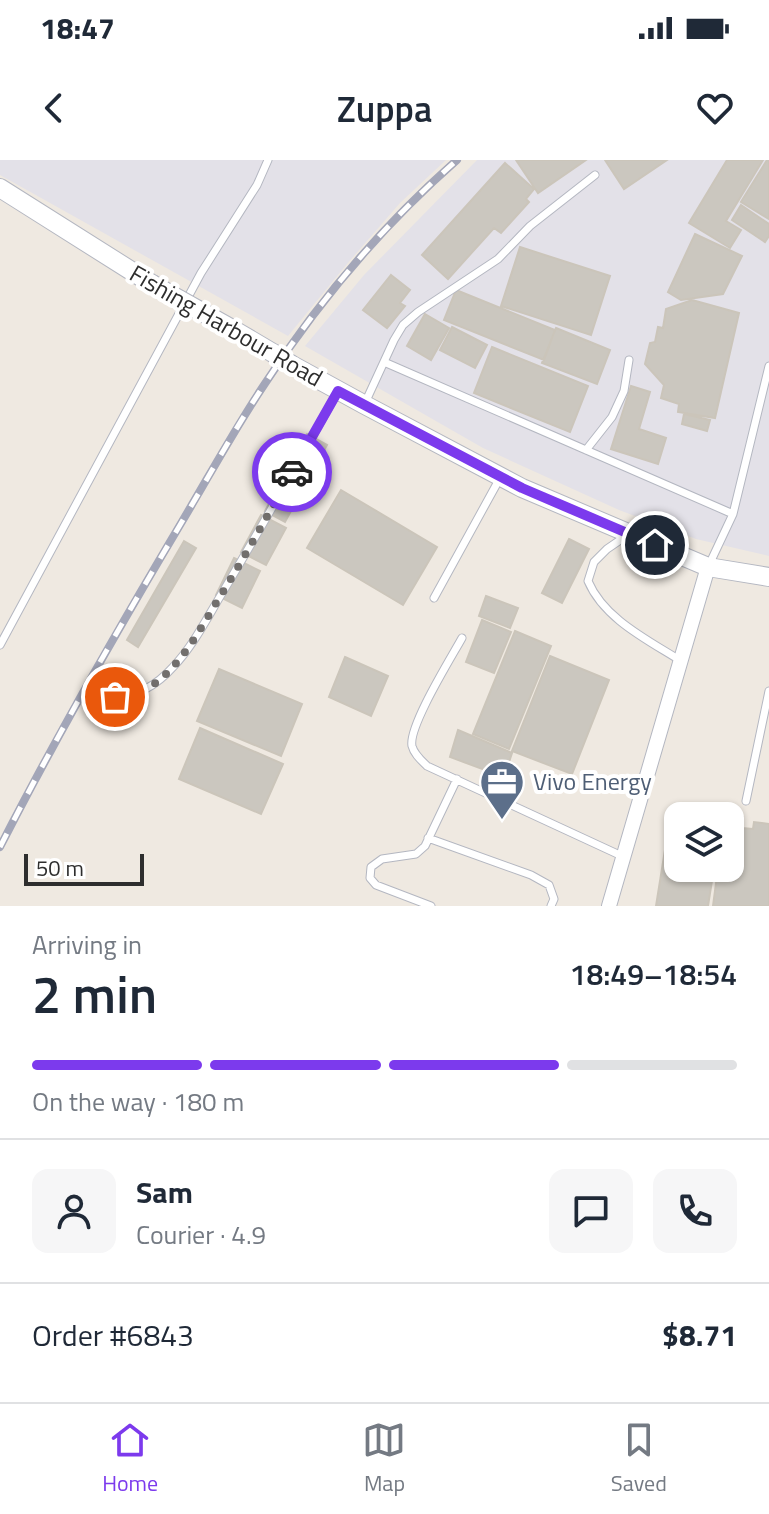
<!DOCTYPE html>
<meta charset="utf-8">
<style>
:root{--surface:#fff;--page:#f6f6f7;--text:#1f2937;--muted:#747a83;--line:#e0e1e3;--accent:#7c3aed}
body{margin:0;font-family:"Titillium Web",sans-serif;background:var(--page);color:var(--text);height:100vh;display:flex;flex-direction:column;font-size:30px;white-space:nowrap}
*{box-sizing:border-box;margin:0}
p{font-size:26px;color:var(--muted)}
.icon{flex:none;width:44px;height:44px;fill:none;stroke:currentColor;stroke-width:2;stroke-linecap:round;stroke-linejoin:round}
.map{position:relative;height:746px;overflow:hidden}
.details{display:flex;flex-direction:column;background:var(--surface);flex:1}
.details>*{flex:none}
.fabs{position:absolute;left:664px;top:642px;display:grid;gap:16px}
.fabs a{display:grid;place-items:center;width:80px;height:80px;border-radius:16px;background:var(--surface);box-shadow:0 2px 6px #0004;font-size:40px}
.scale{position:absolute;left:24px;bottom:20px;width:120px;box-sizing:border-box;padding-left:8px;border:4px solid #2e2e2e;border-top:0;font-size:22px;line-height:28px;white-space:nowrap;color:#2e2e2e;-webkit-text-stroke:6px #fff;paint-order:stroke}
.pin{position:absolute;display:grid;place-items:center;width:68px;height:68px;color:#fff;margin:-34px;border:4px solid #fff;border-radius:50%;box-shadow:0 2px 8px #0007}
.courier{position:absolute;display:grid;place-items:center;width:80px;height:80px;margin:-40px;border:6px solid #7c3aed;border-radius:50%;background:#fff;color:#222;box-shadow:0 2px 10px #0007}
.summary em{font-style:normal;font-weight:600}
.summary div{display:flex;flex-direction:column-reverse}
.summary{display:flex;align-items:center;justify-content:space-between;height:136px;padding:0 32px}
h1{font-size:52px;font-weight:600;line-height:60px}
.bar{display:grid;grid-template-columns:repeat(4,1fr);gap:12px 8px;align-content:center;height:96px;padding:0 32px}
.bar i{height:10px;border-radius:6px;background:var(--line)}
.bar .on{background:var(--accent)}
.bar p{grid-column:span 4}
.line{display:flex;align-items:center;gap:20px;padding:0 32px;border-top:2px solid var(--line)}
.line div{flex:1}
.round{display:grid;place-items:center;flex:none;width:84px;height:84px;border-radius:16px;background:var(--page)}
.status{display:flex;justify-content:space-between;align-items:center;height:56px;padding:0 40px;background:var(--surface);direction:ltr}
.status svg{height:22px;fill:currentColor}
header{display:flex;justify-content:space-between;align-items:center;height:104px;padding:0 32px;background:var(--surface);font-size:36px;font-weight:600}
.menu{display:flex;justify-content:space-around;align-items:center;height:112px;border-top:2px solid var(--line);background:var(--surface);font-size:22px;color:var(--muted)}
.menu a{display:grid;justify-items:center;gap:4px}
.menu .on{color:var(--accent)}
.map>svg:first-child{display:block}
.industrial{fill:#e3e1e8}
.building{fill:#cbc7bf;stroke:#cbc5ba;stroke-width:2}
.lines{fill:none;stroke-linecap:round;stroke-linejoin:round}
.service-casing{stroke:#b4b7c1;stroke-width:9}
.minor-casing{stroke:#b4b7c1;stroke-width:16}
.tertiary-casing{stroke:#b4b7c1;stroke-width:20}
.service{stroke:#fff;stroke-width:7}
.minor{stroke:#fff;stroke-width:14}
.tertiary{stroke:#fff;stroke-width:18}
.rail-casing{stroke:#a3a6b8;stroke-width:8}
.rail{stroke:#fff;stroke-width:5;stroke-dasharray:15;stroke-linecap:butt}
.tertiary-bridge-casing{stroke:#b4b7c1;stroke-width:20;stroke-linecap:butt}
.tertiary-bridge{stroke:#fff;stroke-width:18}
.done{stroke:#726f6d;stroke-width:8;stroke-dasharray:0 14.4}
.route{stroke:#7c3aed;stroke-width:10}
.labels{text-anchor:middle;stroke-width:8;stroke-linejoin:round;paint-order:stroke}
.street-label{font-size:24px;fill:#2e2e2e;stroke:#fff}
.service-label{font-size:24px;fill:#4e5e75;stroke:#fff;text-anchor:start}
</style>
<div class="status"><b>18:47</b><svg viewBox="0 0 49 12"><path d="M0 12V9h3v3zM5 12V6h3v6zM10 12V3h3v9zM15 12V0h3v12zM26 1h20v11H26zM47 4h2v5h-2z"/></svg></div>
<header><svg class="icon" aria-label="back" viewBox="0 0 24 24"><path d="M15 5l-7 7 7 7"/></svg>Zuppa<svg class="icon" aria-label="heart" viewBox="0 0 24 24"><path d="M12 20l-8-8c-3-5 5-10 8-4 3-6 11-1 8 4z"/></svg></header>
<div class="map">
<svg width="769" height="746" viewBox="0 0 769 746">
<rect width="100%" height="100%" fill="#efe9e1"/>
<path class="industrial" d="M0 0H446L400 43 347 104 288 176 0 15Z
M477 0H769V396L696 379 619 350 483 288 305 186 364 115Z"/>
<path class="building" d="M516 0H586L538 33Z
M605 0H667L624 29Z
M727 0H763L726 61 741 70 730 88 689 63Z
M767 0H769V59L741 42Z
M505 3 534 29 526 39 529 42 501 73 494 68 448 119 422 95Z
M741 45 769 64V76L765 82 732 60Z
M695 74 742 96 723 134 681 140 668 132Z
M520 87 610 116 591 175 501 146Z
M391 115 410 130 400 143 405 146 387 168 363 150Z
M456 130 555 170 544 200 444 160Z
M692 140 739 153 715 258 678 252 679 244 661 238 664 225 645 204 650 183 655 182 658 167 663 168 666 149Z
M425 154 449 168 431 200 407 186Z
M452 167 487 185 475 208 440 190Z
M556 168 610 190 597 224 542 203Z
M492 187 588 226 570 272 474 233Z
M631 226 650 232 639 269 666 278 658 304 611 289Z
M684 254 710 260 707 271 682 264Z
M307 274 327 285 285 362 265 351Z
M341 330 437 387 403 445 307 388Z
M261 355 286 368 266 405 241 392Z
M569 379 589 389 562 443 542 433Z
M184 381 196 388 138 487 127 480Z
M234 398 260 411 242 448 216 435Z
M486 436 518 448 510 468 479 456Z
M482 460 511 472 494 513 466 502Z
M515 471 551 486 509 589 473 574Z
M550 496 609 520 572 614 512 591Z
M345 497 388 516 371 556 329 537Z
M219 509 302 544 281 596 197 561Z
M200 568 283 604 261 654 179 619Z
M458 570 512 593 504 617 450 597Z
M672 646 723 654V656H678V708H714L708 746H656Z
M725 655 743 657 742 668 753 669 754 662 769 664V746H713L718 708H730V656Z"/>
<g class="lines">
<g class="service-casing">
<path id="service" d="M384 202 733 354
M365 243 394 180 403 165 418 152 498 99 530 66 595 15
M586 290 612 257 624 231 629 200
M626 376 607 389 594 402 588 421C604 459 648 480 681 501
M709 405 733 354 769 206
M434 438 500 318
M462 478C451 498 408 567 412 586 414 594 421 600 427 606L624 697
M0 485 201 113 257 25 268 0
M115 537C139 536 157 525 173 507 194 485 208 456 224 430 263 365 300 299 337 233
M746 641 769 531
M428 678 531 715 549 725 554 739 551 746
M431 746 376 725 370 718 371 707 382 699 416 694 425 686 457 619"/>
</g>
<g class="minor-casing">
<path id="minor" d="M609 746 708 407"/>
</g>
<g class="tertiary-casing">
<path id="tertiary" d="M0 28 152 124
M234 170 273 193
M292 205 365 245 522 328 708 407 769 417"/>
</g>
<use href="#service" class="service"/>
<use href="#minor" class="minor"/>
<use href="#tertiary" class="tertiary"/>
<g class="rail-casing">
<path id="rail" d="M0 687C56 577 117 471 180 365 208 318 234 270 264 225 318 142 383 65 457 0"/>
</g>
<use href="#rail" class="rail"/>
<g class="tertiary-bridge-casing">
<path id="tertiary-bridge" d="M152 124 234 170
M273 193 292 205"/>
</g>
<use href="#tertiary-bridge" class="tertiary-bridge"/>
</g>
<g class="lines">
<path class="done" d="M115 537C127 536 140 535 150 527 181 506 199 471 218 440 244 398 268 355 292 312"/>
<path class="route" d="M292 312 338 231 522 328 655 385"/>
</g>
<defs>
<g id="office-pin" transform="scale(2.3)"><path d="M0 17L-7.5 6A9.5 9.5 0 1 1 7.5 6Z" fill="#5c6f8a" stroke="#fff"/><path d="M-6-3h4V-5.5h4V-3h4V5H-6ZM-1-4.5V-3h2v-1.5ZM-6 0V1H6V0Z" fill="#fff"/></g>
</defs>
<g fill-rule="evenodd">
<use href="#office-pin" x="502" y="622"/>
</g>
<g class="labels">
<g class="street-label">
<text transform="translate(226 166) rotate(30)" y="8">Fishing Harbour Road</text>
</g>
<g class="service-label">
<text x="533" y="630">Vivo Energy</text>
</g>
</g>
</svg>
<div class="fabs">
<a><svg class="icon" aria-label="layers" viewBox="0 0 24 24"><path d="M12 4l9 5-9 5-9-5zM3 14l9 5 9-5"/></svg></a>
</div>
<div class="scale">50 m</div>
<div class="pin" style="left:115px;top:537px;background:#ea580c"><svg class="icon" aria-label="bag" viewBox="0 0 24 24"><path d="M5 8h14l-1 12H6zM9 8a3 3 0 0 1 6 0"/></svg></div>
<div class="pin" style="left:655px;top:385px;background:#1f2937"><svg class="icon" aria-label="home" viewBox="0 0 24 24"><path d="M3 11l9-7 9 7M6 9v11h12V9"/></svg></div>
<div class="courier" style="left:292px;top:312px"><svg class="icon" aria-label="car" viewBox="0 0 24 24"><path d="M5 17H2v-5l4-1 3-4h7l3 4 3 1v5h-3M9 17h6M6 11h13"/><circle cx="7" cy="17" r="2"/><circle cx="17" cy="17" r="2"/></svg></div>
</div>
<section class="details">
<div class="summary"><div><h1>2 min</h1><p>Arriving in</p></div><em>18:49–18:54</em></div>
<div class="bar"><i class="on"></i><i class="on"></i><i class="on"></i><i></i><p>On the way · 180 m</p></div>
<div class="line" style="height:144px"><a class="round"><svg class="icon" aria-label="person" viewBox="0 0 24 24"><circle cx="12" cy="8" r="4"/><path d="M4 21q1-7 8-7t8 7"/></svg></a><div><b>Sam</b><p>Courier · 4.9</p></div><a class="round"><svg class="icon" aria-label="chat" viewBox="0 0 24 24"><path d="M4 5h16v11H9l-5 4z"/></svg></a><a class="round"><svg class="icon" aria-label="phone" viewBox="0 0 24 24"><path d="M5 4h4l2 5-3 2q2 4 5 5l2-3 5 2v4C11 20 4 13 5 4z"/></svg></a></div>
<div class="line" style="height:104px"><div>Order #6843</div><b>$8.71</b></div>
</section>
<nav class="menu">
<a class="on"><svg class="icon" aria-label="home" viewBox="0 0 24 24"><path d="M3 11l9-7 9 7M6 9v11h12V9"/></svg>Home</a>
<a><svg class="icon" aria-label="map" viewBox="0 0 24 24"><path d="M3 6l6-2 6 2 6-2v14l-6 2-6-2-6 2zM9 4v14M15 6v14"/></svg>Map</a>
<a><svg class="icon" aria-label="saved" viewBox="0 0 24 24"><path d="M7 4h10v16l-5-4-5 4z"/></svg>Saved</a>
</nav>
